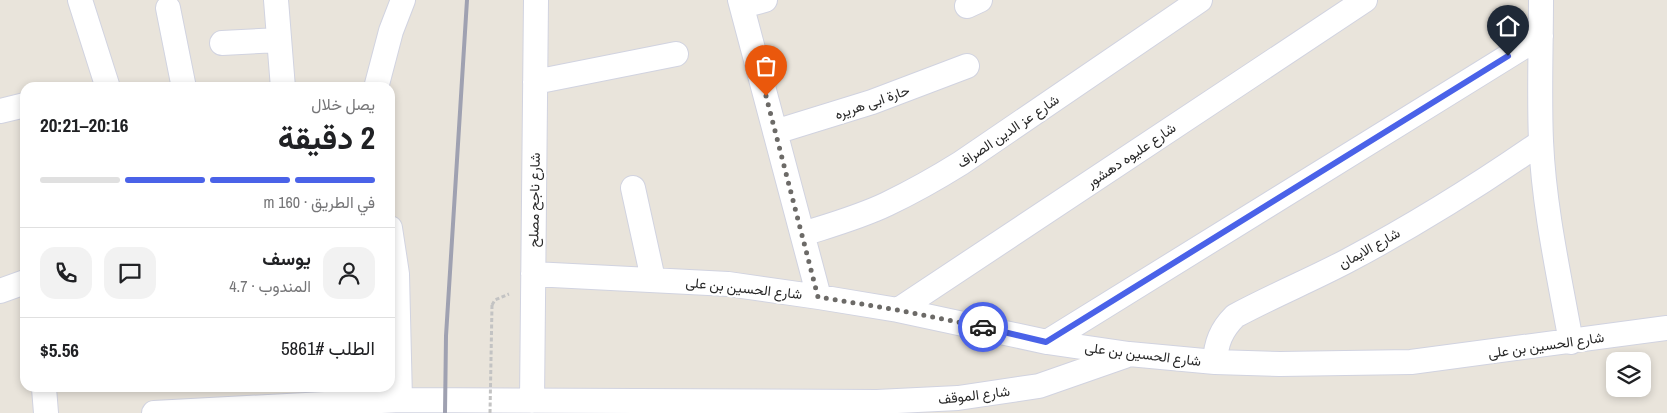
<!DOCTYPE html>
<html lang="ar">
<meta charset="utf-8">
<style>
:root{--surface:#fff;--page:#f2f2f2;--text:#202124;--muted:#757577;--line:#e0e0e0;--accent:#4a62e8}
body{margin:0;font-family:"Archivo Narrow",Vazirmatn,sans-serif;background:var(--page);color:var(--text);direction:rtl;height:100vh;display:flex;flex-direction:column;font-size:19px;white-space:nowrap}
*{box-sizing:border-box;margin:0}
p{font-size:16px;color:var(--muted)}
.icon{flex:none;width:28px;height:28px;fill:none;stroke:currentColor;stroke-width:2;stroke-linecap:round;stroke-linejoin:round}
.map{position:relative;flex:1;overflow:hidden;direction:ltr}
.sheet{position:absolute;left:20px;top:82px;width:375px;height:310px;display:flex;flex-direction:column;background:var(--surface);border-radius:15px;box-shadow:0 2px 8px #0003;direction:rtl}
.sheet>*{flex:none}
.controls{position:absolute;left:1606px;top:352px;display:grid;gap:10px}
.controls a{display:grid;place-items:center;width:45px;height:45px;border-radius:10px;background:var(--surface);box-shadow:0 2px 8px #0003;font-size:25px}
.pin{position:absolute;display:grid;place-items:center;width:42px;height:42px;color:#fff;margin:-51px -21px;border-radius:50% 50% 50% 0;rotate:-45deg;box-shadow:0 0 5px #0007}
.pin .icon{rotate:45deg}
.courier{position:absolute;display:grid;place-items:center;width:50px;height:50px;margin:-25px;border:4px solid #4a62e8;border-radius:50%;background:#fff;color:#222;box-shadow:0 1px 6px #0007}
.headline em{font-style:normal;font-weight:700}
.headline div{display:flex;flex-direction:column-reverse}
.headline{display:flex;align-items:center;justify-content:space-between;height:85px;padding:0 20px}
h1{font-size:32px;font-weight:700;line-height:38px}
.bar{display:grid;grid-template-columns:repeat(4,1fr);gap:8px 5px;align-content:center;height:60px;padding:0 20px}
.bar i{height:6px;border-radius:4px;background:var(--line)}
.bar .on{background:var(--accent)}
.bar p{grid-column:span 4}
.line{display:flex;align-items:center;gap:12px;padding:0 20px;border-top:1px solid var(--line)}
.line div{flex:1}
.round{display:grid;place-items:center;flex:none;width:52px;height:52px;border-radius:15px;background:var(--page)}
.map>svg:first-child{display:block}
.lines{fill:none;stroke-linecap:round;stroke-linejoin:round}
.street-casing{stroke:#d1d3e0;stroke-width:26}
.path{stroke:#c3c3c3;stroke-width:3;stroke-dasharray:4 2.5;stroke-linecap:butt}
.street{stroke:#fff;stroke-width:24}
.rail{stroke:#9fa1b1;stroke-width:4}
.path-bridge{stroke:#c3c3c3;stroke-width:3;stroke-dasharray:4 2.5;stroke-linecap:butt}
.done{stroke:#6c6a67;stroke-width:5;stroke-dasharray:0 9}
.route{stroke:#4a62e8;stroke-width:6}
.labels{text-anchor:middle;stroke-width:4.5;stroke-linejoin:round;paint-order:stroke}
.street-label{font-size:14px;fill:#282828;stroke:#fff}
</style>
<div class="map">
<svg width="1667" height="413" viewBox="0 0 1667 413">
<rect width="100%" height="100%" fill="#e9e4db"/>
<g class="lines">
<g class="street-casing">
<path id="street" d="M80 0 108 88
M276 0 283 88
M740 0 819 297
M1541 0C1541 47 1539 94 1541 141 1544 209 1559 275 1571 342
M742 6 765 0
M967 6 980 0
M168 8 184 88
M222 43 279 40
M535 82 676 54
M376 88 391 31 403 0
M0 111 25 105
M775 132 872 102 967 66
M633 188 653 279
M390 228 397 274 400 400
M803 234C831 225 860 217 887 204 912 192 937 178 961 163L1200 0
M533 274 728 284 819 297 898 310 1047 342 1129 354 1215 362 1280 364 1411 362 1667 328
M0 291 25 282
M898 310 1365 0
M1047 342 1541 36
M1215 362C1216 343 1221 330 1235 316 1272 296 1311 280 1347 261 1415 225 1479 185 1541 142
M44 388 46 413
M532 401 536 0
M154 413 400 400 877 402 958 398 1039 386 1125 356"/>
</g>
<path class="path" d="M492 305 495 300 509 294"/>
<use href="#street" class="street"/>
<path class="rail" d="M445 413 446 336 467 0"/>
<path class="path-bridge" d="M490 413 492 305"/>
</g>
<g class="lines">
<path class="done" d="M766 96 818 297 898 310 983 327"/>
<path class="route" d="M983 327 1046 342 1508 56"/>
</g>
<g class="labels">
<g class="street-label">
<text transform="translate(872 102) rotate(-19)" y="5">حارة ابى هريره</text>
<text transform="translate(1008 131) rotate(-34)" y="5">شارع عز الدين الصراف</text>
<text transform="translate(1131 155) rotate(-34)" y="5">شارع عليوه دهشور</text>
<text transform="translate(534 200) rotate(-89)" y="5">شارع ناجح مصلح</text>
<text transform="translate(1369 248) rotate(-29)" y="5">شارع الايمان</text>
<text transform="translate(744 288) rotate(6)" y="5">شارع الحسين بن على</text>
<text transform="translate(1546 345) rotate(-8)" y="5">شارع الحسين بن على</text>
<text transform="translate(1143 354) rotate(7)" y="5">شارع الحسين بن على</text>
<text transform="translate(974 395) rotate(-7)" y="5">شارع الموقف</text>
</g>
</g>
</svg>
<div class="controls">
<a><svg class="icon" aria-label="layers" viewBox="0 0 24 24"><path d="M12 4l9 5-9 5-9-5zM3 14l9 5 9-5"/></svg></a>
</div>
<div class="pin" style="left:766px;top:96px;background:#ea580c"><svg class="icon" aria-label="bag" viewBox="0 0 24 24"><path d="M5 8h14l-1 12H6zM9 8a3 3 0 0 1 6 0"/></svg></div>
<div class="pin" style="left:1508px;top:56px;background:#1f2937"><svg class="icon" aria-label="home" viewBox="0 0 24 24"><path d="M3 11l9-7 9 7M6 9v11h12V9"/></svg></div>
<div class="courier" style="left:983px;top:327px"><svg class="icon" aria-label="car" viewBox="0 0 24 24"><path d="M5 17H2v-5l4-1 3-4h7l3 4 3 1v5h-3M9 17h6M6 11h13"/><circle cx="7" cy="17" r="2"/><circle cx="17" cy="17" r="2"/></svg></div>
<section class="sheet">
<div class="headline"><div><h1>2 دقيقة</h1><p>يصل خلال</p></div><em>20:16–20:21</em></div>
<div class="bar"><i class="on"></i><i class="on"></i><i class="on"></i><i></i><p>في الطريق · 160 m</p></div>
<div class="line" style="height:90px"><a class="round"><svg class="icon" aria-label="person" viewBox="0 0 24 24"><circle cx="12" cy="8" r="4"/><path d="M4 21q1-7 8-7t8 7"/></svg></a><div><b>يوسف</b><p>المندوب · 4.7</p></div><a class="round"><svg class="icon" aria-label="chat" viewBox="0 0 24 24"><path d="M4 5h16v11H9l-5 4z"/></svg></a><a class="round"><svg class="icon" aria-label="phone" viewBox="0 0 24 24"><path d="M5 4h4l2 5-3 2q2 4 5 5l2-3 5 2v4C11 20 4 13 5 4z"/></svg></a></div>
<div class="line" style="height:65px"><div>الطلب #5861</div><b>$5.56</b></div>
</section>
</div>
